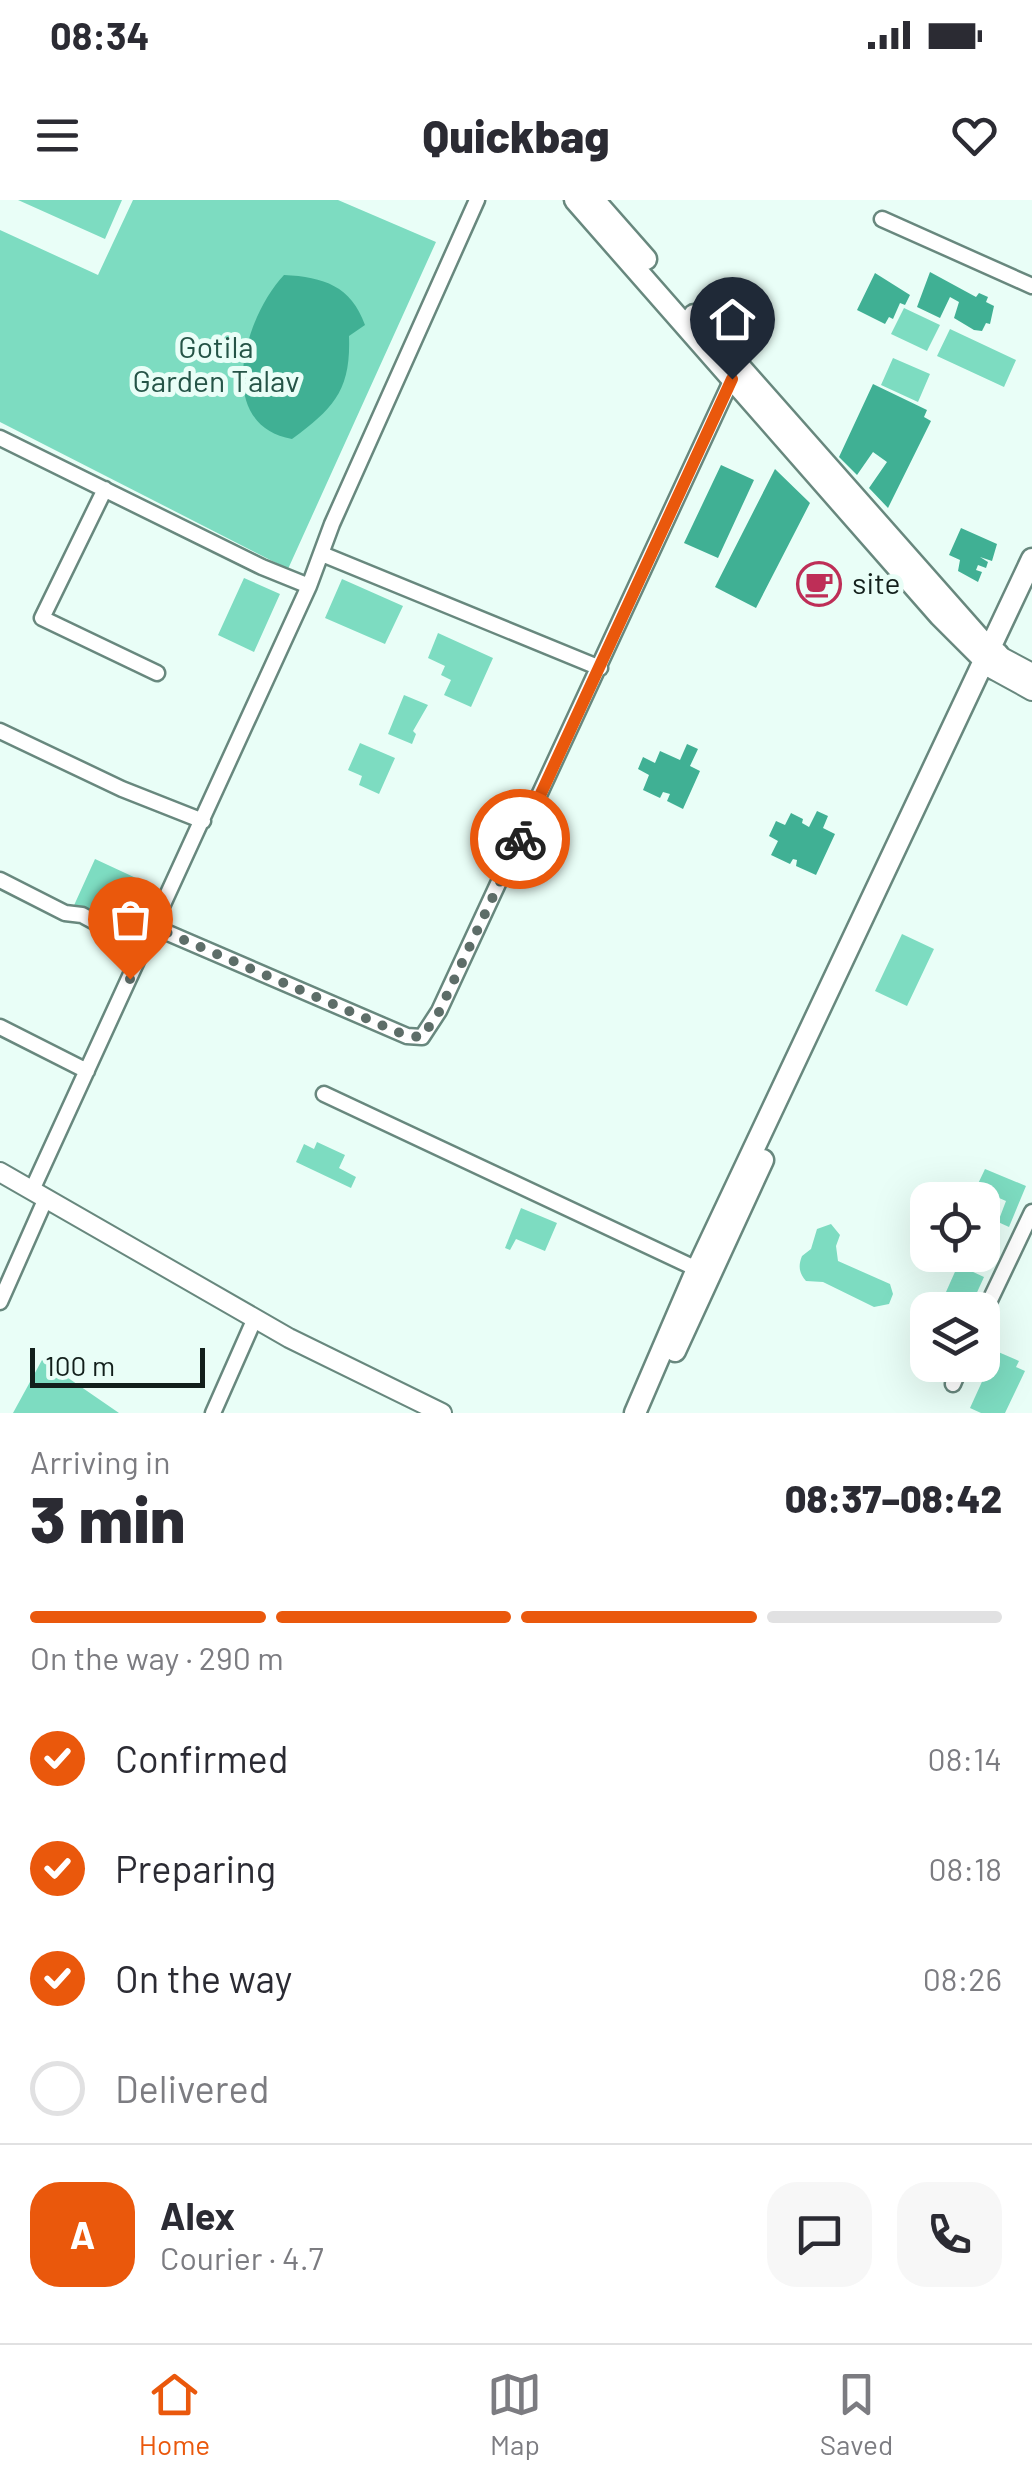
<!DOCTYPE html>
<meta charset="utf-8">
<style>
:root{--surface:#fff;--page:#f7f7f7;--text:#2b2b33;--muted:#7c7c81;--line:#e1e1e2;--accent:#ea580c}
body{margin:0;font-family:Barlow,sans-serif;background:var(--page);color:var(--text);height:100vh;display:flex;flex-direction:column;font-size:38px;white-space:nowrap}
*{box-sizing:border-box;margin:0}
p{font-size:32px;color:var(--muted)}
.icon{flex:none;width:55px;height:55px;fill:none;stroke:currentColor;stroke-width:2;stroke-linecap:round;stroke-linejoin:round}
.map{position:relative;height:1213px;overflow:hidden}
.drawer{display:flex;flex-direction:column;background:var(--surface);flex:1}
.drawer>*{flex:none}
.buttons{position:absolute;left:910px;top:982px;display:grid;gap:20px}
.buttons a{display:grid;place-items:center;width:90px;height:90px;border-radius:20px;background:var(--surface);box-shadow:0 10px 40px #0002;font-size:50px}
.scale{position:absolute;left:30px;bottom:25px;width:175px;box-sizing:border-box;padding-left:10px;border:5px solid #121f1b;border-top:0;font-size:28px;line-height:35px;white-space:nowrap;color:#121f1b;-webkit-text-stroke:8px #e9fef7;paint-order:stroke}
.pin{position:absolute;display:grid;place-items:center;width:85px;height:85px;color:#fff;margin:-102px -42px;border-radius:50% 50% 50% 0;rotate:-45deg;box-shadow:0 0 10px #0007}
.pin .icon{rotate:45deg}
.courier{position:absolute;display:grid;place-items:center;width:100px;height:100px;margin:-50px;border:8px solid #ea580c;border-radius:50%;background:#fff;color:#222;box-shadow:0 2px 12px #0007}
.summary em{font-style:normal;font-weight:800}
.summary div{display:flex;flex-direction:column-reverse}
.summary{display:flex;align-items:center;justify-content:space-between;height:170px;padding:0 30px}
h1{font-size:65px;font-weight:800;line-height:75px}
.bar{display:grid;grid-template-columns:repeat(4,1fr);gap:15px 10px;align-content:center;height:120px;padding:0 30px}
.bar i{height:12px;border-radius:8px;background:var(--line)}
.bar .selected{background:var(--accent)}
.bar p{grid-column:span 4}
.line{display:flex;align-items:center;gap:25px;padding:0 30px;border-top:2px solid var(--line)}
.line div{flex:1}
.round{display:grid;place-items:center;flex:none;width:105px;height:105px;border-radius:30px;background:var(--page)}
ol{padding:0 30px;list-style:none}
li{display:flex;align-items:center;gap:30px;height:110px}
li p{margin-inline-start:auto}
li .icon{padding:10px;border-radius:50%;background:var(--accent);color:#fff;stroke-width:4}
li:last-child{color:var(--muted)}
li i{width:55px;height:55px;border:5px solid var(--line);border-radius:50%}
.status{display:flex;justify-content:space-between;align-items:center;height:70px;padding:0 50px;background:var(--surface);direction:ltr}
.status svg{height:28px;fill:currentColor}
header{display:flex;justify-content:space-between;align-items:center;height:130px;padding:0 30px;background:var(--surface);font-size:45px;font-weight:800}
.tab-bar{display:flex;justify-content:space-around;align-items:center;height:140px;border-top:2px solid var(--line);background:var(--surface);font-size:28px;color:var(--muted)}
.tab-bar a{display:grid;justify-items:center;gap:5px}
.tab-bar .selected{color:var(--accent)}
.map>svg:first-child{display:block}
.green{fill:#7ddcc1}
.water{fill:#40b094}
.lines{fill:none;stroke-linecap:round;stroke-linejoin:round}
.minor-casing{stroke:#68887e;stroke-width:19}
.tertiary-casing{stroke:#68887e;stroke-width:22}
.secondary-casing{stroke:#68887e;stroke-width:25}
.minor{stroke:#fff;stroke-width:14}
.tertiary{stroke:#fff;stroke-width:18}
.secondary{stroke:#fff;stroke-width:20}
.done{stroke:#5d6d68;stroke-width:10;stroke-dasharray:0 18}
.route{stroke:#ea580c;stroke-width:12}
.labels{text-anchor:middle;stroke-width:10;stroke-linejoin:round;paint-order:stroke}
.park-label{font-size:30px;fill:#255447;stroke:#e9fef7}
.poi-label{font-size:30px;fill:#121f1b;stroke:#e9fef7;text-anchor:start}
</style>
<div class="status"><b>08:34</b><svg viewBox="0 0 49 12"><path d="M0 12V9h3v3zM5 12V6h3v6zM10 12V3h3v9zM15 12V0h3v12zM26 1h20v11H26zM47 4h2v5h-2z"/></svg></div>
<header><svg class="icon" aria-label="menu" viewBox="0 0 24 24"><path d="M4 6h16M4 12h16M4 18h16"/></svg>Quickbag<svg class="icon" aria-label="heart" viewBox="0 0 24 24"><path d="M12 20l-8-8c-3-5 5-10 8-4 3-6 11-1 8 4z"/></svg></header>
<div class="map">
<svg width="1032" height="1213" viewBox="0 0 1032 1213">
<rect width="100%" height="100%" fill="#e9fef7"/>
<path class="green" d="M18 0H122L105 39Z
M133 0H338L436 42 288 369 0 222V30L98 75Z
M904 108 940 125 927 151 891 134Z
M950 129 1016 160 1004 187 937 156Z
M893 158 930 174 918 202 881 185Z
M244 378 280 394 254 452 218 435Z
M342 379 403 406 385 444 325 418Z
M438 433 493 458 471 507 444 495 451 480 441 475 445 466 428 458Z
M404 495 428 505 413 531 416 534 412 544 388 534Z
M360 543 395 558 379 594 359 585 362 576 348 570Z
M95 659 151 685 127 738 71 712Z
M902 734 934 749 907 806 875 791Z
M317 942 345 955 339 968 356 977 351 988 296 962 304 944 314 949Z
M985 969 1026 986 1009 1027 998 1022 1006 1001 976 988Z
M521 1008 557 1023 545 1051 516 1039 510 1050 505 1048Z
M831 1024 840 1035 836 1046 838 1061 890 1084 893 1094 889 1104 874 1107 823 1082 806 1081C799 1073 798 1066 802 1056L811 1049 817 1029Z
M958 1065 984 1077 969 1110H938Z
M996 1151 1019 1161 1016 1167 1025 1171 1005 1213H981L970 1208Z
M42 1160 119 1213H13Z"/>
<path class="water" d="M930 72 976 97 979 93 988 97 986 102 994 106 990 124 986 123 982 131 974 130 954 118 959 102 950 97 940 118 917 107Z
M875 73 910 95 905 105 900 103 893 119 889 117 885 124 857 110Z
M284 75C324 77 351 86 365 125L349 136C351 190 334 208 292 239 212 224 245 116 284 75Z
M873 184 927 210 924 217 931 221 888 308 869 288 887 262 873 252 857 275 839 257Z
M721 265 754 280 718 358 684 343Z
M775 269 810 303 756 408 715 387Z
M961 328 997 344 992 361 980 357 988 362 986 368 978 365 976 370 982 372 978 382 958 371 960 360 949 355Z
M687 544 698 549 690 566 700 571 683 609 667 601 670 594 663 592 660 598 643 590 649 575 638 569 643 557 655 563 660 551 680 560Z
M817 611 828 616 823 628 835 634 816 675 796 666 797 660 793 659 790 664 771 655 778 641 769 636 776 621 785 625 791 613 803 619 802 623 809 627Z"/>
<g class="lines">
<g class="minor-casing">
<path id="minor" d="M882 19 1032 86
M0 238 262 367 309 386
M105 289 42 418 157 473
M322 354 600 468
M0 531 122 589 203 621
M0 680 65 713 82 715 144 748
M154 727 407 836 422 837 439 811 732 179
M0 827 87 871
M324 894 697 1069
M32 990 309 386 332 324 477 0
M0 1102 46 998
M982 1117 1032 1012
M953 1184 961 1165
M213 1213 255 1118"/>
</g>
<g class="tertiary-casing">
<path id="tertiary" d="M1000 456 1032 473
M994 470 1032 491
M0 972 289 1138 442 1213"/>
</g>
<g class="secondary-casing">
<path id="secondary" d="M575 0 940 416 992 468
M594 0 646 59
M694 115 983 442 998 454
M675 1151 763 960
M635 1213 697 1069 1032 359"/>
</g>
<use href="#minor" class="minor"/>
<use href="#tertiary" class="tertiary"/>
<use href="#secondary" class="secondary"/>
</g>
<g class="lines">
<path class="done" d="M130 779 154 727 407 836 422 837 439 812 520 639"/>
<path class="route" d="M520 639 732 179"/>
</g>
<defs>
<g id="cafe-ring" transform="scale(2.25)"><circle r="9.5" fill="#e9fef7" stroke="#be2e57" stroke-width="1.5"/><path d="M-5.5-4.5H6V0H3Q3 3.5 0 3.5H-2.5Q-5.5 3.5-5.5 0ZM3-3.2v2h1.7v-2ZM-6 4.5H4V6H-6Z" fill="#be2e57"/></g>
</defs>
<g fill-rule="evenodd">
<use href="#cafe-ring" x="819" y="384"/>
</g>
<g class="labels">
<g class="park-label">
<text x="216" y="158">Gotila<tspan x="216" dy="34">Garden Talav</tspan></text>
</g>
<g class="poi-label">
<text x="852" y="394">site</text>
</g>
</g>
</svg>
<div class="buttons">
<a><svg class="icon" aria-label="locate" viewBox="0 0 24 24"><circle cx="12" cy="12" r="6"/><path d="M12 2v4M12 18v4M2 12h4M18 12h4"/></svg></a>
<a><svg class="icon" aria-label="layers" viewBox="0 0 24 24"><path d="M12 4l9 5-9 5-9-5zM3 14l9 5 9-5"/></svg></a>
</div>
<div class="scale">100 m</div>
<div class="pin" style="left:130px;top:779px;background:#ea580c"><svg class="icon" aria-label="bag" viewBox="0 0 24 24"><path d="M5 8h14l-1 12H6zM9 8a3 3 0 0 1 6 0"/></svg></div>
<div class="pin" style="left:732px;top:179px;background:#1f2937"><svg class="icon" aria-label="home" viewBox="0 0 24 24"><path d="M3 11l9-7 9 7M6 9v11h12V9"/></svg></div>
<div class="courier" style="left:520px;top:639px"><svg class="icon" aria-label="bike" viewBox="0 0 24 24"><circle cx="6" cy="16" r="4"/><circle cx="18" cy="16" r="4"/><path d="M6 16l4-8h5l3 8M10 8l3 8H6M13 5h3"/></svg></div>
</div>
<section class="drawer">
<div class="summary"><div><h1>3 min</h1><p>Arriving in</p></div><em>08:37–08:42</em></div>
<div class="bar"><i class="selected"></i><i class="selected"></i><i class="selected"></i><i></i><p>On the way · 290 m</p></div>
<ol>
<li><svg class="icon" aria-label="check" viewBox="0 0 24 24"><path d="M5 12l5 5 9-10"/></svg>Confirmed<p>08:14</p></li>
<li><svg class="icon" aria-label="check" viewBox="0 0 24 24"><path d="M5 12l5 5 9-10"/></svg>Preparing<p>08:18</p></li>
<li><svg class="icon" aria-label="check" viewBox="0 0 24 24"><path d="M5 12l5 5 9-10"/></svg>On the way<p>08:26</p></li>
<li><i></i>Delivered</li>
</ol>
<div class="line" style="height:180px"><b class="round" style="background:var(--accent);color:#fff">A</b><div><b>Alex</b><p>Courier · 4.7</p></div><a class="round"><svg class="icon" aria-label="chat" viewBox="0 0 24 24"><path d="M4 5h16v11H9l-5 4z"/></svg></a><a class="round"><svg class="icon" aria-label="phone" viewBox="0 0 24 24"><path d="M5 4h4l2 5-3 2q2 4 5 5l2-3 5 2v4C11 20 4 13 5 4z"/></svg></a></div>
</section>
<nav class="tab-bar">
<a class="selected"><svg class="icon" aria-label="home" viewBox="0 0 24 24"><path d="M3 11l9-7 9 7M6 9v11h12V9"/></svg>Home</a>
<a><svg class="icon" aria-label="map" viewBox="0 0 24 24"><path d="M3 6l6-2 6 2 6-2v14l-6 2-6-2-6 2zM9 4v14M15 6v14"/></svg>Map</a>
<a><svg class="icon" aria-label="saved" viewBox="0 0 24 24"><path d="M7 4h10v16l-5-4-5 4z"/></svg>Saved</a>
</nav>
